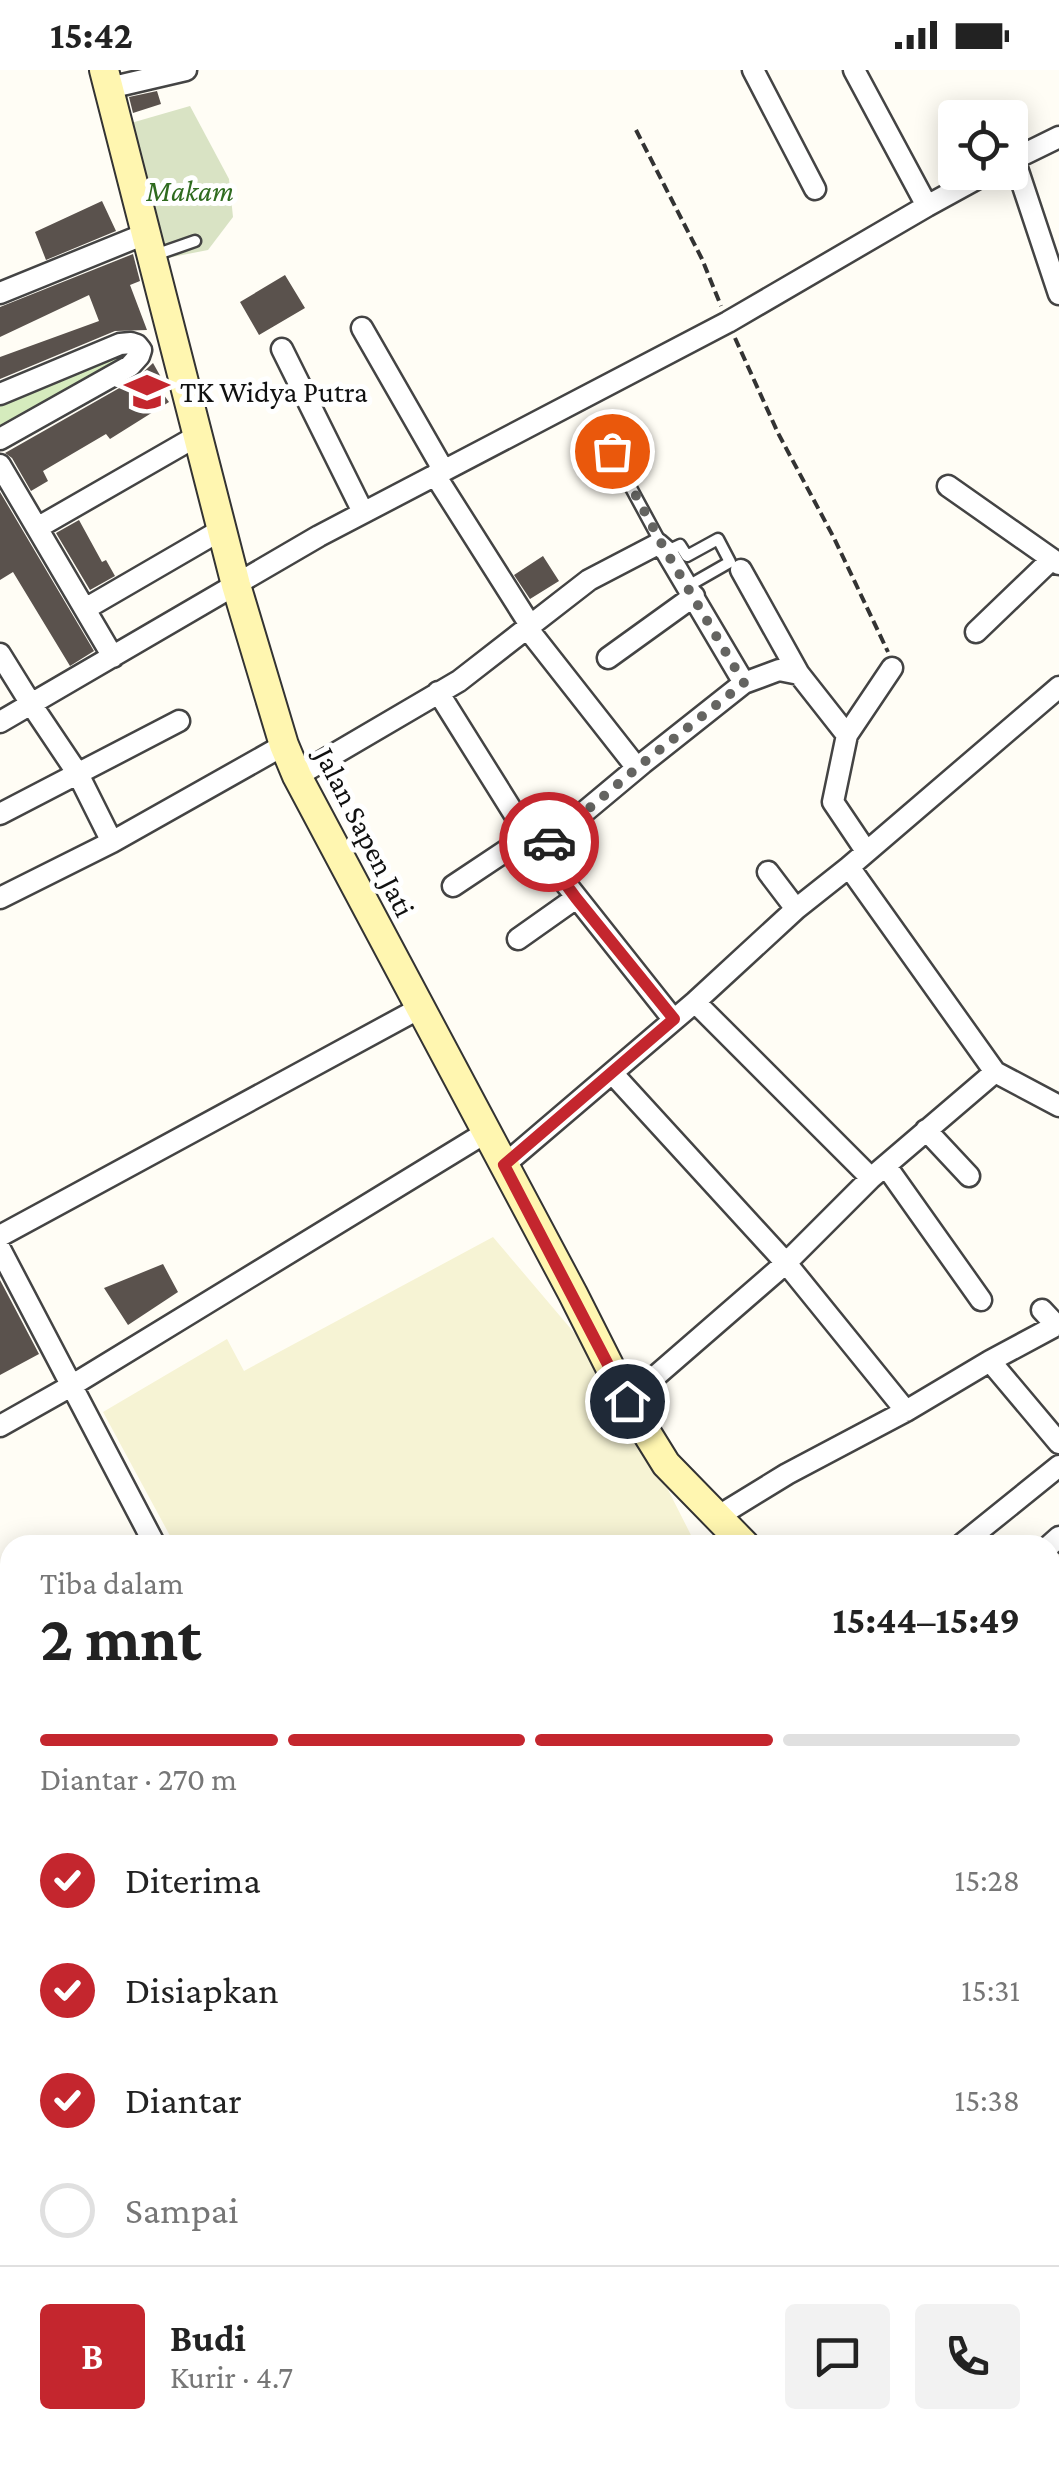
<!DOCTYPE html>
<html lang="id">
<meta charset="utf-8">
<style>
:root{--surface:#fff;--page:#f2f2f2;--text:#222;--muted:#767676;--line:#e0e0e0;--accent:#c4262e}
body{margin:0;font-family:"Crimson Pro",serif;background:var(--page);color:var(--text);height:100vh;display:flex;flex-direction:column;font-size:38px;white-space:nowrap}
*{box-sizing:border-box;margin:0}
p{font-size:32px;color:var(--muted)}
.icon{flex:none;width:55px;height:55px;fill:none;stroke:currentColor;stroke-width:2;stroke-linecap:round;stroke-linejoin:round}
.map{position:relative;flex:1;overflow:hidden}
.sheet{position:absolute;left:0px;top:1465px;width:1060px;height:930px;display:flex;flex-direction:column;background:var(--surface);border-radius:30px 30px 0 0;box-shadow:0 5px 25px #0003}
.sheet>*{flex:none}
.fabs{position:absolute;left:938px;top:30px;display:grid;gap:20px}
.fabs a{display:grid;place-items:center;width:90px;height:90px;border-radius:10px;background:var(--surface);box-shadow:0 5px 25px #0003;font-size:50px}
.pin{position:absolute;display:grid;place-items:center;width:85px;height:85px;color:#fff;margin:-42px;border:5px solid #fff;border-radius:50%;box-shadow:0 2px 10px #0007}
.courier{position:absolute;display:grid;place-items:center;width:100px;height:100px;margin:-50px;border:8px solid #c4262e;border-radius:50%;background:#fff;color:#222;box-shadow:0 2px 12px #0007}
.overview em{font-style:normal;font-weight:700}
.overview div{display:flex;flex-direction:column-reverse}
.overview{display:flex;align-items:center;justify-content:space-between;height:170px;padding:0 40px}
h1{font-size:65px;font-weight:700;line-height:75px}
.bar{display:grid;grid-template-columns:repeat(4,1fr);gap:15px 10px;align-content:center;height:120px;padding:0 40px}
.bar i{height:12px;border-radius:8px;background:var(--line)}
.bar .on{background:var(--accent)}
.bar p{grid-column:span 4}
.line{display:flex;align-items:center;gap:25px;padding:0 40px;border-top:2px solid var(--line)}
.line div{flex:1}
.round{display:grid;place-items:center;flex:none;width:105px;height:105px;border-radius:10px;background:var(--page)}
ol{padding:0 40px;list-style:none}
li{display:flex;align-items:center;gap:30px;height:110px}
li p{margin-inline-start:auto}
li .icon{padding:10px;border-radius:50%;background:var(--accent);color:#fff;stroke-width:4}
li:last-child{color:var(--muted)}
li i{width:55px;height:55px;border:5px solid var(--line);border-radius:50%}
.status{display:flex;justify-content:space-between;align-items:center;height:70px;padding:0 50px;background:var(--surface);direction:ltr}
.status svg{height:28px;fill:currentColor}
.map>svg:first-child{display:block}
.farmland{fill:#f6f3d4}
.green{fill:#d5ebbd}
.cemetery{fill:#d9e3c4}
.building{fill:#5a524d}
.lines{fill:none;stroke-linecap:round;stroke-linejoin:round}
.lane-casing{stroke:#444;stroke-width:15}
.street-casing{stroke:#444;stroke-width:25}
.secondary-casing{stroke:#333;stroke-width:32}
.primary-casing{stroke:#222;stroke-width:35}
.path{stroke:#333;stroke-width:4;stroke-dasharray:10 5;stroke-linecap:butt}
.lane{stroke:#fff;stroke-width:10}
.street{stroke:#fff;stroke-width:20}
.secondary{stroke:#fff6b0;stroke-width:28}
.primary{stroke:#f9d66b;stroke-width:30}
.done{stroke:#646461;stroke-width:10;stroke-dasharray:0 18}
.route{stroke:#c4262e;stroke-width:12}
.labels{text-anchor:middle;stroke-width:10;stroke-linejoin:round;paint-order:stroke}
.park-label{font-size:30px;font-style:italic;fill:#2f6b1f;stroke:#fff}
.poi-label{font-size:30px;fill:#111;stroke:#fff;text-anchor:start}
.street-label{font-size:30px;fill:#111;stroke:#fff}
</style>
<div class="status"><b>15:42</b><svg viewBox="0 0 49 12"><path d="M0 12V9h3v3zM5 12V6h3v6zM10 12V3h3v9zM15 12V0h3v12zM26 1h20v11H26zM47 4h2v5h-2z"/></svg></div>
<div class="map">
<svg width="1059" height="2395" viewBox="0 0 1059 2395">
<rect width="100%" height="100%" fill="#fffdf5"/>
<path class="farmland" d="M493 1167 610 1305 696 1475H175L103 1342 227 1269 244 1301Z
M1059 1635V1766L1050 1756V1639Z
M1050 1924 1059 1931V2067L1050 2070Z"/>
<path class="green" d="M124 276 137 283 0 364V330Z"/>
<path class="cemetery" d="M190 36 229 109 233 147 208 180 167 188 131 53Z"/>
<path class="building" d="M157 21 161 34 133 43 129 27Z
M102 131 116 161 46 190 35 162Z
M133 184 140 211 130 215 147 260 115 261 0 309V287L99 251 89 225 0 267V237Z
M285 205 305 238 259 265 240 232Z
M153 293 162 309 155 313 169 332 110 369 106 364 43 401 48 411 31 421 12 388 5 383 137 308Z
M0 422 94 581 70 596 13 502 0 510Z
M79 450 102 492 106 490 115 506 90 520 56 463Z
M543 486 559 511 530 529 514 505Z
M163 1194 178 1222 128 1255 104 1218Z
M0 1210 39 1284 0 1305Z"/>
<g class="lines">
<g class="lane-casing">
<path id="lane" d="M152 186 195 171
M611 381 663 477
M667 481 680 475 687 486 718 469 730 492 688 516
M0 1821 10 1816
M0 1973 10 1968
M133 2385 137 2395
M186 2395 206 2385"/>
</g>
<g class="street-casing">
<path id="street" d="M753 0 815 119
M854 0 927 136
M109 18 186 0
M1014 89 1059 224
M1010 91 1059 67
M0 223 145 164
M362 258 444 401
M282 279 363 442
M0 324 120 274 131 273 137 275 141 280 139 286 130 296 0 369
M0 395 113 587
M435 405 530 555
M948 416 1059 494
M37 458 197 366
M741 500 799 604
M85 539 221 460
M527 558 637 698
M976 562 1052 489
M0 584 31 634 78 704 112 772
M608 588 694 526
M438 622 528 766 673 949
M0 652 319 466 728 252 927 136 989 102
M297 706 459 611 589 510 658 474 666 481 744 613
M0 744 179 651
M540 779 643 693 744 613 779 600 799 604 847 665
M866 781 833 732 847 665 892 598
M849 797 995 1002 1059 1036
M768 802 796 839
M453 816 528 766
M0 828 112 772 284 675
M518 869 576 828
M695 932 871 1108
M613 1004 786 1193 906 1341
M926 1060 969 1106
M504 1095 695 932 796 839 849 797 1059 617
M886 1096 981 1230
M0 1166 420 938
M0 1179 155 1475
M1042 1240 1056 1255
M990 1291 1059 1373
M627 1331 786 1193 871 1108 995 1002
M0 1356 71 1316 485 1063
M717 1447 787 1404 906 1341 990 1291 1059 1254
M961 1475 1059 1396
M1050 1475 1059 1467
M1050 1585 1059 1581
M0 2136 10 2131
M1050 2243 1059 2259
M1050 2311 1059 2306
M643 2385 649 2395
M668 2385 673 2395
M759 2385 765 2395
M855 2385 861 2395
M44 2395 69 2385
M897 2395 915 2385"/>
</g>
<g class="secondary-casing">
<path id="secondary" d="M104 0 236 515 284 675 297 706 573 1224 627 1331 666 1394 745 1475
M1050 1799 1059 1809"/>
</g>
<g class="primary-casing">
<path id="primary" d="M0 2153 10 2181
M0 2213 10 2238
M83 2385 87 2395"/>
</g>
<path class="path" d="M636 60 702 189 721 236
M735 268 778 363 834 468 888 582"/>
<use href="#lane" class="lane"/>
<use href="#street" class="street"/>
<use href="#secondary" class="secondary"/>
<use href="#primary" class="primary"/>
</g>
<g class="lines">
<path class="done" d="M549 772 643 693 744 613 664 478 612 381"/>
<path class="route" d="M549 772 540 779 576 828 674 949 504 1095 627 1331"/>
</g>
<defs>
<g id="school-bare" transform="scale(3.45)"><path d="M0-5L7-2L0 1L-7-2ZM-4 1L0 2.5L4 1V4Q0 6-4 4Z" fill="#c4262e" stroke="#fff" stroke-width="2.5" paint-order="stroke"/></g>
</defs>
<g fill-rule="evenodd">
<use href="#school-bare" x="147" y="322"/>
</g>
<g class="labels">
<g class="park-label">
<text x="190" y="131">Makam</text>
</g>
<g class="poi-label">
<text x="180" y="332">TK Widya Putra</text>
</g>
<g class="street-label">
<text transform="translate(365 762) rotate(63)" y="10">Jalan Sapen Jati</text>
</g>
</g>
</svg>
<div class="fabs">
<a><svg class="icon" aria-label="locate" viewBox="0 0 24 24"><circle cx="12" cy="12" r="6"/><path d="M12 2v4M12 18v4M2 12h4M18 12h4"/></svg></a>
</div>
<div class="pin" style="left:612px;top:381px;background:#ea580c"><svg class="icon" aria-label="bag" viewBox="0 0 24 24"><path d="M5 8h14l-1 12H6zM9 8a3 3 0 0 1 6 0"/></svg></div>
<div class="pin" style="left:627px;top:1331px;background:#1f2937"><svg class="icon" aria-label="home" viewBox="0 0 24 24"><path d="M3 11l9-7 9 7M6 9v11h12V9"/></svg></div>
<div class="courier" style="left:549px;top:772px"><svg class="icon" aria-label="car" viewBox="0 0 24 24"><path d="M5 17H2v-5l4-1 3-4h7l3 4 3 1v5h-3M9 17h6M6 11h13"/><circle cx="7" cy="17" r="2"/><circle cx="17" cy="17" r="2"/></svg></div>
<section class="sheet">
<div class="overview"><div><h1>2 mnt</h1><p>Tiba dalam</p></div><em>15:44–15:49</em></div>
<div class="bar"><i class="on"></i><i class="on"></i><i class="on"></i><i></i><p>Diantar · 270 m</p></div>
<ol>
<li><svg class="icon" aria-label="check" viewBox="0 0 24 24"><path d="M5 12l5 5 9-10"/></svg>Diterima<p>15:28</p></li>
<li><svg class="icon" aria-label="check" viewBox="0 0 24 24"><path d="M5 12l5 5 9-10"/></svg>Disiapkan<p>15:31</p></li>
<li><svg class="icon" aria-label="check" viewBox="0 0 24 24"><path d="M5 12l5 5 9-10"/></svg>Diantar<p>15:38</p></li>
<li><i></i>Sampai</li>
</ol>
<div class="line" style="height:180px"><b class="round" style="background:var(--accent);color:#fff">B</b><div><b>Budi</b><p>Kurir · 4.7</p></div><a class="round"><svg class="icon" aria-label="chat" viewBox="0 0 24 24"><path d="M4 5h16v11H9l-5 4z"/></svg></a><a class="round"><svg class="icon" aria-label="phone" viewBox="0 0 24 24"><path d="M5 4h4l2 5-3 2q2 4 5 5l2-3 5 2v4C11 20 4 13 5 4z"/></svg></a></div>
</section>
</div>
